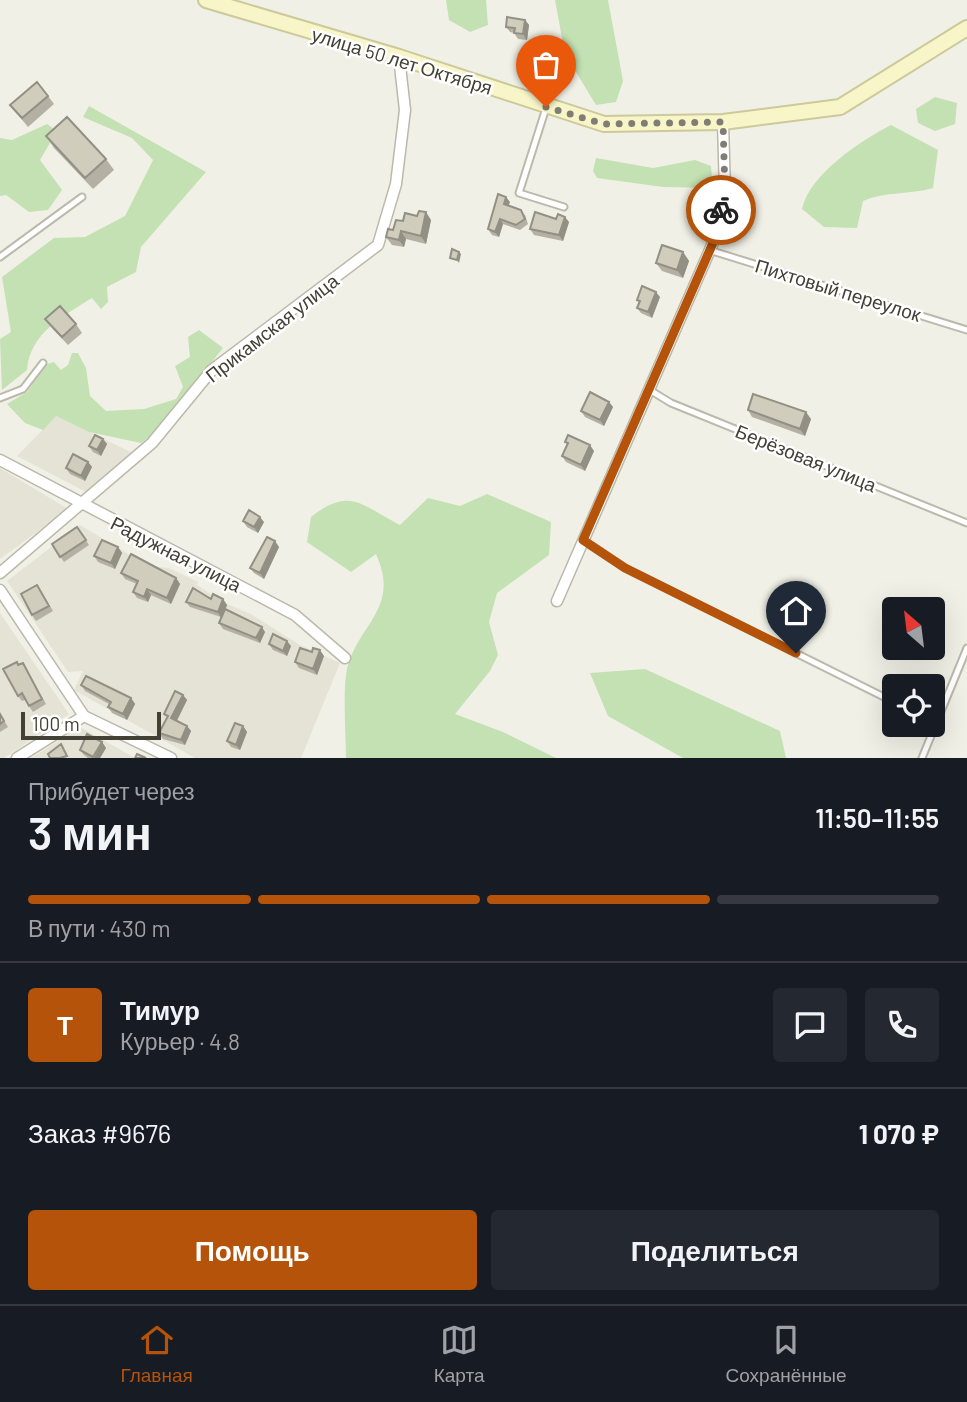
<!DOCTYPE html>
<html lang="ru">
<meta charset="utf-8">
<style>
:root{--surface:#171b24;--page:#242831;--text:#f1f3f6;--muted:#9ea1a6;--line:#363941;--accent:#b45309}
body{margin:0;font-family:Barlow,sans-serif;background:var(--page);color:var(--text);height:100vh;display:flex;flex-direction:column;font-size:26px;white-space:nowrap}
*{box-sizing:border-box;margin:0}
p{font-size:23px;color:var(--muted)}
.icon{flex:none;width:38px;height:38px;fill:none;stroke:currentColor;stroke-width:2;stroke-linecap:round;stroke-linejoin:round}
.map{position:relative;height:758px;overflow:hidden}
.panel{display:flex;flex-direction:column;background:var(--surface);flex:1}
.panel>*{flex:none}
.needle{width:46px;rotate:332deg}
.buttons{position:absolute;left:882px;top:597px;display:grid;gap:14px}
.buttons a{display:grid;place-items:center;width:63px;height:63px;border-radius:7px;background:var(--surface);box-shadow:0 7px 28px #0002;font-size:35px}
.scale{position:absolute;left:21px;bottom:18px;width:140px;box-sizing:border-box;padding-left:7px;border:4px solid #434136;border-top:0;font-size:19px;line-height:24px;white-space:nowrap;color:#434136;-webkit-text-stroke:5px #fff;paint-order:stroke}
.pin{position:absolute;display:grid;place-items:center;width:60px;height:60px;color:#fff;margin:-72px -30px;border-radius:50% 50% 50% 0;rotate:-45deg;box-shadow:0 0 7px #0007}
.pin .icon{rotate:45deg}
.courier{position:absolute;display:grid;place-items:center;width:70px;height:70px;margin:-35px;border:5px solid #b45309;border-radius:50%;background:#fff;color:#222;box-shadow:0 2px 9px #0007}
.overview em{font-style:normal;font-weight:600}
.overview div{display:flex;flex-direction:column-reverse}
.overview{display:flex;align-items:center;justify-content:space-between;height:119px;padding:0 28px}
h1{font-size:46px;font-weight:600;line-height:52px}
.bar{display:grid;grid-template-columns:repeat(4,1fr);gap:10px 7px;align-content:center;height:84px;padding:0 28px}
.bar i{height:9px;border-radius:5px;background:var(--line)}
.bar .on{background:var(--accent)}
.bar p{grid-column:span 4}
.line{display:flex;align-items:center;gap:18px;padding:0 28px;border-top:2px solid var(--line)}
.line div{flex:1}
.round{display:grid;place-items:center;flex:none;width:74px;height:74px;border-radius:7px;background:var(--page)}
.action{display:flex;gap:14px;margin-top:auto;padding:14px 28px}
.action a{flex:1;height:80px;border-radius:7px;background:var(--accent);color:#fff;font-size:28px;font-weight:600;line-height:80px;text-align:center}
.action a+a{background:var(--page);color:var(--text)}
.tab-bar{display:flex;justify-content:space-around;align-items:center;height:98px;border-top:2px solid var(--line);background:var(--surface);font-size:19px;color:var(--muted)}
.tab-bar a{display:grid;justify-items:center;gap:4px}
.tab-bar .on{color:var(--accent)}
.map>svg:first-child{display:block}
.residential{fill:#e4e3d5}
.green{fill:#c3e1b3}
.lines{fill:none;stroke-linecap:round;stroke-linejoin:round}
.lane-casing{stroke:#bbb9aa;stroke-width:9}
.street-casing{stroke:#bbb9aa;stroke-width:13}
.secondary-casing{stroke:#ccc99a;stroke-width:18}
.lane{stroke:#fff;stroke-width:5}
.street{stroke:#fff;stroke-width:10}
.secondary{stroke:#f8f6c9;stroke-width:14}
.wall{fill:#b4b0a3}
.shaded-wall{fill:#929084}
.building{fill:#d1cdbd;stroke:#929084;stroke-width:2}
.done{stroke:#807e74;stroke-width:7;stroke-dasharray:0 12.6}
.route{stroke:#b45309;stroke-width:9}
.labels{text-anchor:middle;stroke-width:5;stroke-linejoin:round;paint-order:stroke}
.street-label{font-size:19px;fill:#434136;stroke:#fff}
</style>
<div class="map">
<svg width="967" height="758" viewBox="0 0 967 758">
<rect width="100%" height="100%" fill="#f1f0e6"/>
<path class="residential" d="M56 416 135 454 86 492 17 456Z
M0 468 68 509 0 559Z
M80 525 148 566 169 568 198 582 197 585 227 604 251 614 300 645 340 663 301 758H195L74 690 83 671 68 672 7 581Z
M0 613 69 714 4 758H0Z
M80 727 135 758H31Z"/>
<path class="green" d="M446 0H486L488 25 470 32 449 20Z
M555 0H608L623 81 616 102 596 105 565 54Z
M935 97 957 103 955 124 935 131 918 123 916 109Z
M89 106 206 172 141 247 136 272 107 287 108 302 101 309 92 298C63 316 30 333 27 370L2 390 0 339 11 332 2 277 54 238 85 237 125 216 153 160 132 138 83 117Z
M47 124 57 131 40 160 62 190 48 210 29 212 6 195 0 196V138L12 140Z
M891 125 938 150 933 188C909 195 886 191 863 201L857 228 824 227 802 209C810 174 860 141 891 125Z
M596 158 653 168 695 160 711 166 713 188 663 187 597 178 593 171Z
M199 330 223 348 158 430 141 443 89 432 56 416 43 430 25 423 7 404 27 392 47 364 54 362 61 370 68 365 72 353H78L86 368 90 396 106 411 144 409 176 399 183 387 175 366 190 357 188 337Z
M487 494 551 522 549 555 497 593 489 622 498 655 490 671 455 714 503 732 556 758H346C346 735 342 685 348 665 361 622 400 607 376 554L351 572 307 542 311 517C350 486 361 505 400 525L428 498 460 506Z
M645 669 780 731 786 758H683L608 716 590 673Z"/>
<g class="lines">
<g class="lane-casing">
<path id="lane" d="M546 108 519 193 564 207
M709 250 967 330
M0 257 82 197
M648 389 671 403 967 523
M0 398 23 389 43 363
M584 541 625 568 894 702
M922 758 967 648"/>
</g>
<g class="street-casing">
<path id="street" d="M0 460 295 615 345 658
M0 573 152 443 212 370 378 245 396 184 405 110 399 57
M0 590 84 716 171 758
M557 601 716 236 725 193 723 122
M17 758 84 716"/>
</g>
<g class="secondary-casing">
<path id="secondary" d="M206 0 399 57 604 124 723 122 840 107 967 28"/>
</g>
<use href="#lane" class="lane"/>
<use href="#street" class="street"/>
<use href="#secondary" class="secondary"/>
</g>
<path class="wall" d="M525 20 529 25 527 40 518 39 514 33 510 32 506 27Z
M48 96 54 104 28 127 10 105Z
M46 136 106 159 114 170 93 189 54 148Z
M510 202 508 206 525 215 528 224 520 230 503 224 499 237 492 235 488 229Z
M431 220 426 244 406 239 404 247 392 245 386 237 403 221Z
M569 222 563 241 534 235 530 229Z
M683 252 689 261 683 278 662 271 656 263Z
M660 297 652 318 641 313 637 308 639 304 637 300Z
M45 319 76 324 82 333 68 345 51 327Z
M609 402 613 407 604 426 585 417 581 411Z
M748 410 811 419 805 436 752 417Z
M103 439 107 444 101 456 93 452 89 446Z
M565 442 594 451 585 471 566 462 562 456 567 445Z
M88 462 92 467 85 481 70 474 66 468Z
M243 521 264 522 258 533 247 527Z
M77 527 89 545 64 562 52 544Z
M118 547 122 553 115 569 98 562 94 556Z
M279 547 264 579 254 573 250 568Z
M121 573 176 578 180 584 171 604 151 595 148 602 137 598 133 592 137 584 125 579Z
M37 585 53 611 36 621 32 615Z
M211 599H223L227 605 226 609 265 632 260 643 223 629 219 623 221 617 190 607 186 602Z
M269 644 291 646 287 656 273 650Z
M312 652 324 656 317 675 299 668 295 662Z
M23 663 46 704 33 712 25 700 22 701 18 696V665Z
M81 685 131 698 135 704 127 720 112 713 108 707 109 704 85 691Z
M183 695 187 700 177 721 187 726 191 731 185 745 163 739 159 733 167 718 164 714Z
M0 714 8 727 0 732Z
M243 726 247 732 240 750 231 747 227 741Z
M102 742 106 748 100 758H88L84 755 80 750Z"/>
<path class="shaded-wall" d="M525 20 529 25 527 40 523 34Z
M506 197 510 202 507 209 504 204Z
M426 212 431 220 426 244 421 236Z
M565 217 569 222 563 241 559 235Z
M500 219 503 224 499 237 495 232Z
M401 231 406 239 404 247 399 240Z
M459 252 461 254 459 263 457 260Z
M683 252 689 261 683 278 677 270Z
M656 292 660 297 652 318 648 312Z
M609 402 613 407 604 426 600 420Z
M806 412 811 419 805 436 800 429Z
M103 439 107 444 101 456 97 450Z
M590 445 594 451 585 471 581 465Z
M88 462 92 467 85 481 81 476Z
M260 517 264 522 258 533 254 527Z
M275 541 279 547 264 579 260 573Z
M118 547 122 553 115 569 111 563Z
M176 578 180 584 171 604 167 598Z
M147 589 151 595 148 602 144 597Z
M223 599 227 605 221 618 218 612Z
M262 627 265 632 260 643 256 638Z
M287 641 291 646 287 656 283 651Z
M320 650 324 656 317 675 313 669Z
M183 695 187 700 175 724 171 718Z
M131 698 135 704 127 720 123 714Z
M187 726 191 731 185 745 181 740Z
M243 726 247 732 240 750 236 745Z
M102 742 106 748 100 758H94Z"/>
<path class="building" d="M507 17 525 20 523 34 514 33 515 28 506 27Z
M37 82 48 96 22 118 10 105Z
M67 117 106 159 85 178 46 136Z
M498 194 506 197 504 204 521 210 525 219 516 225 500 219 495 232 488 229Z
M419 211 426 212 421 236 401 231 399 240 386 237 388 229 393 230 396 220 403 221 405 213 417 216Z
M535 212 556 219 558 214 565 217 559 235 530 229Z
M662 245 683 252 677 270 656 263Z
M452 249 459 252 457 260 450 258Z
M642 286 656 292 648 312 637 308 640 301 637 300Z
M60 306 76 324 62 337 45 319Z
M590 392 609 402 600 420 581 411Z
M753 394 806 412 800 429 748 410Z
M95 435 103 439 97 450 89 446Z
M568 435 590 445 581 465 562 456 568 443 565 442Z
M73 454 88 462 81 476 66 468Z
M249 510 260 517 254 527 243 521Z
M77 527 86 540 60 557 52 544Z
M267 537 275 541 260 573 250 568Z
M102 540 118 547 111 563 94 556Z
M131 554 176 578 167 598 147 589 144 597 133 592 138 581 121 573Z
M37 585 49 606 32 615 21 594Z
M193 588 211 599 213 594 223 599 218 612 186 602Z
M225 609 262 627 256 638 219 623Z
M273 634 287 641 283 651 269 644Z
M300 648 312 652 313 648 320 650 313 669 295 662Z
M17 662 18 665 23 663 42 699 29 706 22 693 18 696 3 669Z
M86 676 131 698 123 714 108 707 111 702 81 685Z
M175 691 183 695 171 718 187 726 181 740 159 733 168 716 164 714Z
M0 714 4 721 0 724Z
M235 723 243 726 236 745 227 741Z
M87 734 102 742 93 757 80 750Z
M61 744 67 756 60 758H50L48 754Z
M137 754 146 758H135Z"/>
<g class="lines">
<path class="done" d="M546 107 604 124 723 122 725 193 721 210"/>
<path class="route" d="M721 210 716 236 583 540 625 568 796 653"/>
</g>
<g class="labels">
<g class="street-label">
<text transform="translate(402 61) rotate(17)" y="7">улица 50 лет Октября</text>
<text transform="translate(838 290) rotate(17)" y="7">Пихтовый переулок</text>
<text transform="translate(272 328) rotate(-38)" y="7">Прикамская улица</text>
<text transform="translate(806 458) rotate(22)" y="7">Берёзовая улица</text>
<text transform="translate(176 554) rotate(27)" y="7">Радужная улица</text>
</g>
</g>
</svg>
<div class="buttons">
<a><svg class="needle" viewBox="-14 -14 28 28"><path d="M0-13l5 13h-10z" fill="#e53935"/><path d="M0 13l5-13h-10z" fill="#9ea1a6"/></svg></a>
<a><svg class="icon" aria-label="locate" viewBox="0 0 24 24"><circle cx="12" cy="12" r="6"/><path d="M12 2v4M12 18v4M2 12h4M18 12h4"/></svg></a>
</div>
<div class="scale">100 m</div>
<div class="pin" style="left:546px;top:107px;background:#ea580c"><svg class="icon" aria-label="bag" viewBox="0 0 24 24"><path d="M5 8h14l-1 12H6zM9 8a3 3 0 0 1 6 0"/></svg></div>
<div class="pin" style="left:796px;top:653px;background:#1f2937"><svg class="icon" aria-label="home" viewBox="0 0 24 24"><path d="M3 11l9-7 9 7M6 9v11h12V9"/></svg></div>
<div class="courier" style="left:721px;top:210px"><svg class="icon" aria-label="bike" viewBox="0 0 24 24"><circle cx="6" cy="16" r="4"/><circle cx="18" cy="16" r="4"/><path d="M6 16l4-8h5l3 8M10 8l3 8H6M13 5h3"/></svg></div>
</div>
<section class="panel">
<div class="overview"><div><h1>3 мин</h1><p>Прибудет через</p></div><em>11:50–11:55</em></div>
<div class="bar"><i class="on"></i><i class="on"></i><i class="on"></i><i></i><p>В пути · 430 m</p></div>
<div class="line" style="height:126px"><b class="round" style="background:var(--accent);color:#fff">Т</b><div><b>Тимур</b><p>Курьер · 4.8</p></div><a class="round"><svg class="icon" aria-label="chat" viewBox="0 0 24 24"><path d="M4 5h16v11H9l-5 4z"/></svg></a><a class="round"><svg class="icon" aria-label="phone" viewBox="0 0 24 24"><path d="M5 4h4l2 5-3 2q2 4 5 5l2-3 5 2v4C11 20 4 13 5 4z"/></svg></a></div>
<div class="line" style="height:91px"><div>Заказ #9676</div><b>1 070 ₽</b></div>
<div class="action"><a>Помощь</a><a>Поделиться</a></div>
</section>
<nav class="tab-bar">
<a class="on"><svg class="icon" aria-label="home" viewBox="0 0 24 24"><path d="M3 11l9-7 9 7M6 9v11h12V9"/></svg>Главная</a>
<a><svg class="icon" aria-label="map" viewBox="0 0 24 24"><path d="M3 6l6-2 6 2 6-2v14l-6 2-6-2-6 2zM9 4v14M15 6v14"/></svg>Карта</a>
<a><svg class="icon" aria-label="saved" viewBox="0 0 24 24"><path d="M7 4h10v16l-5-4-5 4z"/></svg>Сохранённые</a>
</nav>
